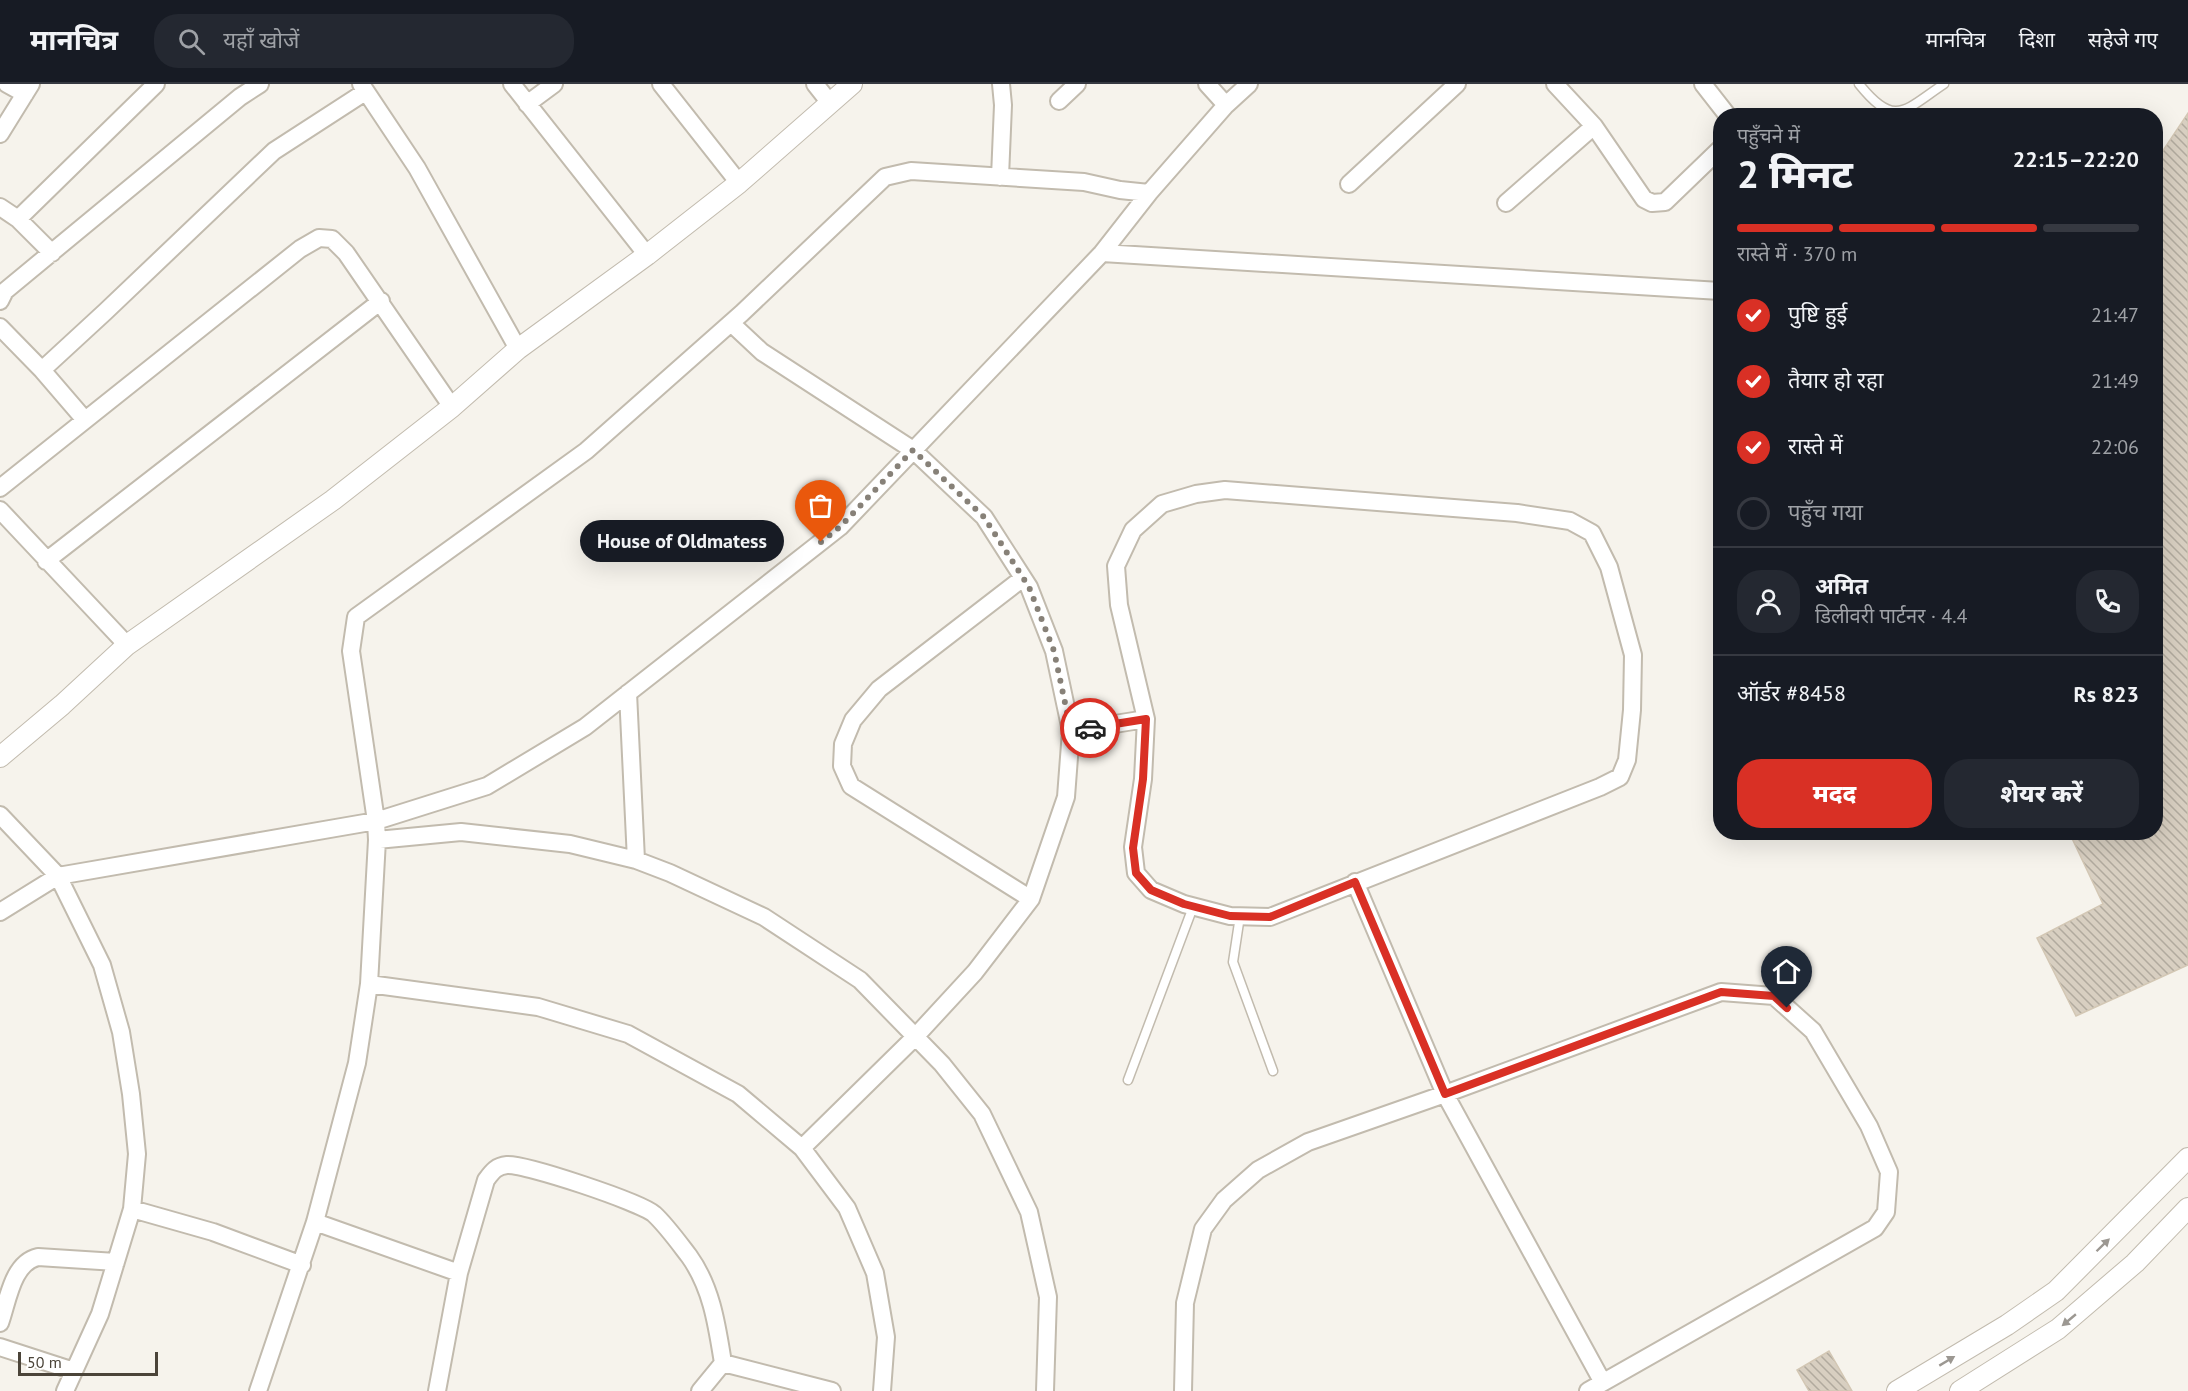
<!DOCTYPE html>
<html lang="hi">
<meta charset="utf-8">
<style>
:root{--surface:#171b24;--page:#242831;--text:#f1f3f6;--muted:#9ea1a6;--line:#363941;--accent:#d93025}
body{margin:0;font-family:"PT Sans","Noto Sans Devanagari",sans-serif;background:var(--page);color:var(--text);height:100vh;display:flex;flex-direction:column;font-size:22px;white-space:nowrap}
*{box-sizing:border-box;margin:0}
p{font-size:20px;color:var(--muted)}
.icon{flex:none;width:33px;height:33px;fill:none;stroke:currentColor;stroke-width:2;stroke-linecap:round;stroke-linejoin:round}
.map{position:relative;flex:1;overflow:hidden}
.panel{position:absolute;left:1713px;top:24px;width:450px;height:732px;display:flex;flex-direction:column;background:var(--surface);border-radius:24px;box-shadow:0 6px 24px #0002}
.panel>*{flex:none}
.scale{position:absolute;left:18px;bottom:15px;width:140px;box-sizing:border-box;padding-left:6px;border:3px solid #4b4439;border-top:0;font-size:16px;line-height:21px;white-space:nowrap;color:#4b4439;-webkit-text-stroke:4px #fff;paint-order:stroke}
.pin{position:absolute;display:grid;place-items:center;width:51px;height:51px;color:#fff;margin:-62px -26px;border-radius:50% 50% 50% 0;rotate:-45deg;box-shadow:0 0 6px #0007}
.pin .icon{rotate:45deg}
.courier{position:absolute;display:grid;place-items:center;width:60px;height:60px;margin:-30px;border:4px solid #d93025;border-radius:50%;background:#fff;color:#222;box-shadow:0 2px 8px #0007}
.bubble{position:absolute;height:42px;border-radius:21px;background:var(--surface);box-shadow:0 6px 24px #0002;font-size:20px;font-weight:800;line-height:42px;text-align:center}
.headline em{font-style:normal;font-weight:800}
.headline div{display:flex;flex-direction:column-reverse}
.headline{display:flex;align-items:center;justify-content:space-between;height:102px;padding:0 24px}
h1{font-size:39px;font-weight:800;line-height:45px}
.bar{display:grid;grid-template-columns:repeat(4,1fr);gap:9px 6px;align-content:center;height:72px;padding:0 24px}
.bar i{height:8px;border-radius:4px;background:var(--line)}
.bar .active{background:var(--accent)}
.bar p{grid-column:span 4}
.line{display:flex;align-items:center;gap:15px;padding:0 24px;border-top:2px solid var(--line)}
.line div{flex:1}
.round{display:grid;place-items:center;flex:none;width:63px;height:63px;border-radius:24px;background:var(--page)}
ol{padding:0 24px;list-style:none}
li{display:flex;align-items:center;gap:18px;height:66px}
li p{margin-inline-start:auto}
li .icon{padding:6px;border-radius:50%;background:var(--accent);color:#fff;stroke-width:4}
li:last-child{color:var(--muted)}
li i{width:33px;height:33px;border:3px solid var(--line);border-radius:50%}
.primary-button{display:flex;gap:12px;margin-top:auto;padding:12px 24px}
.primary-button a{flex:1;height:69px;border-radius:24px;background:var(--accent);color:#fff;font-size:24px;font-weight:800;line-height:69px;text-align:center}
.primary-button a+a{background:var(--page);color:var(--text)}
header{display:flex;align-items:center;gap:36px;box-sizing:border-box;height:84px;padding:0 30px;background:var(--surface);border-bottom:2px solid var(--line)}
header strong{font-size:28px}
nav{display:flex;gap:33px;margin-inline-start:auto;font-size:21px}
.search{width:420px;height:54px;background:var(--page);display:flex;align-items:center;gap:15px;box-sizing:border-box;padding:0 21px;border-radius:24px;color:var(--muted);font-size:22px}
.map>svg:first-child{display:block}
.building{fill:url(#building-back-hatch);stroke:#d3c7b4;stroke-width:1.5}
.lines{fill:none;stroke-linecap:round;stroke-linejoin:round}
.service-casing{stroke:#c2bbae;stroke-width:11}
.minor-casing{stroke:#c2bbae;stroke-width:20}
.tertiary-casing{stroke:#c2bbae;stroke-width:22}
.service{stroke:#fff;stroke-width:8}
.minor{stroke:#fff;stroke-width:16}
.tertiary{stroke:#fff;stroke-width:20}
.oneway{fill:#9c9892}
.done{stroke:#878178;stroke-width:6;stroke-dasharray:0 10.8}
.route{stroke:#d93025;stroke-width:8}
</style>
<header>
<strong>मानचित्र</strong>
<div class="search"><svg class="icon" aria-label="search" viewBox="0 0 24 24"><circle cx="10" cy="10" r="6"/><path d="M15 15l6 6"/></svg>यहाँ खोजें</div>
<nav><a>मानचित्र</a><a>दिशा</a><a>सहेजे गए</a></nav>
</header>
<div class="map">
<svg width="2188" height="1307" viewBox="0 0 2188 1307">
<defs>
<pattern id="building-back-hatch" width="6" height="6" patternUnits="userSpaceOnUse" patternTransform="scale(1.5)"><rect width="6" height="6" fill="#d8cfc1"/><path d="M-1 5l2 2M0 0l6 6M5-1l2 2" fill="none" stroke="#b1aa9e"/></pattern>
</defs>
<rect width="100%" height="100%" fill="#f6f3ec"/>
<path class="building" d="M2188 29V881L2076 932 2037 854 2103 820 2069 748H2156V77Z
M1829 1267 1852 1307H1809L1797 1286Z"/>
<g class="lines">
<g class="service-casing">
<path id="service" d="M1859 0C1895 45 1905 26 1944 0
M1240 832 1233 878 1273 987
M1128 996 1193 823"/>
</g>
<g class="minor-casing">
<path id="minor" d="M7 0 25 10
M361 0 417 84 518 265
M512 0 647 171
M661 0 739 99
M815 0 830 19
M1207 0 1226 21
M1555 0 1594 42 1644 115 1652 119 1665 118 1720 65
M1703 0 1728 32
M1059 17 1077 0
M527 20 554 0
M0 50 31 0
M1000 93 1003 21 1001 0
M1349 100 1457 0
M1506 119 1594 42
M0 123 18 135 52 169
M18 135 156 0
M1102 169 1720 207
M0 217 5 207 240 13 260 0
M731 239 762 268 913 366 984 433 1029 503 1054 567 1071 647 1066 713 1031 815 975 888 915 953 802 1064
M0 243 42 286 85 336
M42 286 105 228 274 67 365 8
M0 404 300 165 319 154 332 155 346 169 452 323
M1225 406 1517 429 1570 437 1592 449 1609 483 1633 571 1632 626 1627 676 1620 693 1600 703 1270 833 1230 832 1184 820 1151 806 1136 789 1133 763 1143 695 1146 635 1119 521 1116 482 1133 446 1162 420 1196 410Z
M0 426 127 561
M46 477 381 217
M1023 494 879 605 853 636 843 660 842 682 851 702 1031 815
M628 609 636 776
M1071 647 1146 635
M0 731 58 792 102 881 121 948 131 1010 137 1070 132 1125 100 1230 65 1307
M377 756 461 748 570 760 636 776 670 789 764 833 860 896 942 980 982 1030 1029 1128 1048 1213 1045 1307
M1355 798 1445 1010 1602 1297
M0 828 58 792 376 737 487 702 585 643 840 443 1102 169 1149 109 1226 21 1249 0
M369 900 538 923 628 950 738 1010 802 1064 847 1124 875 1189 886 1253 882 1307
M132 1125 213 1148 302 1181
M315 1138 459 1189
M0 1239C8 1217 12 1179 38 1173L116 1178
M0 1263 74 1287
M723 1279 832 1307
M258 1307 315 1138 357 979 369 900 377 756 376 737 351 567 356 533 586 367 742 229 885 93 911 87 1084 98 1120 106 1149 109
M437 1307 459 1189 486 1096C492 1088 496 1082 507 1081 526 1080 640 1118 654 1130 666 1141 679 1159 689 1172 712 1204 717 1242 723 1279L700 1307
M1183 1307 1185 1219 1203 1145 1224 1116 1258 1086 1308 1058 1445 1010 1721 908 1774 912 1813 947 1869 1042 1889 1088 1886 1128 1875 1144 1588 1307"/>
</g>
<g class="tertiary-casing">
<path id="tertiary" d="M0 673 62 621 127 561 333 416 452 323 518 265 647 171 739 99 852 0
M1897 1307 2007 1241 2056 1207 2188 1074
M1960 1307 2058 1245 2135 1179 2188 1124"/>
</g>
<use href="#service" class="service"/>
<use href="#minor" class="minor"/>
<use href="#tertiary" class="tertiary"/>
</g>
<defs><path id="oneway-solid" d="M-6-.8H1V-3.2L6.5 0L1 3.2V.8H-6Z" transform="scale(1.5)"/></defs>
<g class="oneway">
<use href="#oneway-solid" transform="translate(2103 1161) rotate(-44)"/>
<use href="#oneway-solid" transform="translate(2069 1236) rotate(140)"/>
<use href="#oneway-solid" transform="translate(1947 1277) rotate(-31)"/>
</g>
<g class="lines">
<path class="done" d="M821 458 840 443 913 366 984 433 1029 503 1054 567 1071 647 1090 644"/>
<path class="route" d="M1090 644 1146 635 1143 695 1133 764 1136 789 1151 806 1184 820 1230 832 1270 833 1355 798 1445 1010 1721 908 1774 912 1787 924"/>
</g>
</svg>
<div class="scale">50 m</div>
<div class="pin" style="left:821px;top:458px;background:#ea580c"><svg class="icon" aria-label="bag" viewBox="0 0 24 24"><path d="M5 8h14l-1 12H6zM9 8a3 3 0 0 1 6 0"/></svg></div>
<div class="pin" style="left:1787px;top:924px;background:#1f2937"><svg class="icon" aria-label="home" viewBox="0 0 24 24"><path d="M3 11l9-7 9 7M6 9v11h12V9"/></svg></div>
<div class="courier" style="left:1090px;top:644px"><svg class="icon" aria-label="car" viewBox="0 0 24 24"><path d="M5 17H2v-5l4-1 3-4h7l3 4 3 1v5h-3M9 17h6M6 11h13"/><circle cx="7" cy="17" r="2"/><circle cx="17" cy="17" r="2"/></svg></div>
<div class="bubble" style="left:580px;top:436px;width:204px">House of Oldmatess</div>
<section class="panel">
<div class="headline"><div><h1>2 मिनट</h1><p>पहुँचने में</p></div><em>22:15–22:20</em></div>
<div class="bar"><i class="active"></i><i class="active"></i><i class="active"></i><i></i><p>रास्ते में · 370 m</p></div>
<ol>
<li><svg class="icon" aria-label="check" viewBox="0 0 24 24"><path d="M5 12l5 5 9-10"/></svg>पुष्टि हुई<p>21:47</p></li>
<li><svg class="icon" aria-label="check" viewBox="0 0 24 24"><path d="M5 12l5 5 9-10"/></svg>तैयार हो रहा<p>21:49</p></li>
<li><svg class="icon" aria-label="check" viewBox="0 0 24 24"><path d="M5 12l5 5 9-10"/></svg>रास्ते में<p>22:06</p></li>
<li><i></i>पहुँच गया</li>
</ol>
<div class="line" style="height:108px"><a class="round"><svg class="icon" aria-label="person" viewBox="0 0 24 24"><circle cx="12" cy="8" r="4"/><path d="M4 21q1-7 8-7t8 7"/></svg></a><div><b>अमित</b><p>डिलीवरी पार्टनर · 4.4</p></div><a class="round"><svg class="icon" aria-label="phone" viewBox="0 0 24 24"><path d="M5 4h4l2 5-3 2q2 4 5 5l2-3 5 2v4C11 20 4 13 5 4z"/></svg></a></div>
<div class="line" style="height:78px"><div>ऑर्डर #8458</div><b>Rs 823</b></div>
<div class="primary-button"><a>मदद</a><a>शेयर करें</a></div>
</section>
</div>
